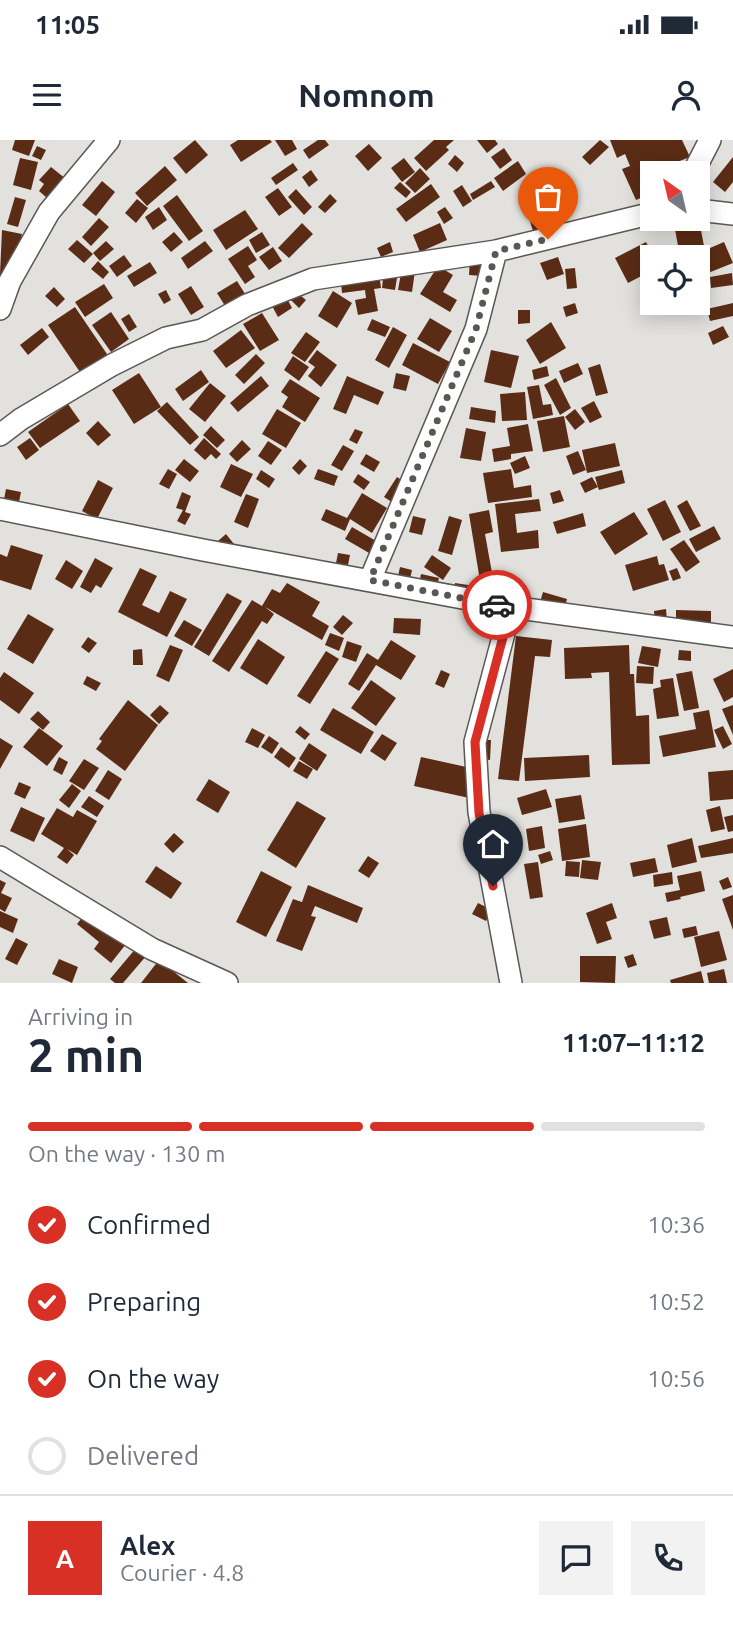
<!DOCTYPE html>
<meta charset="utf-8">
<style>
:root{--surface:#fff;--page:#f2f2f3;--text:#1f2937;--muted:#747a83;--line:#e0e1e3;--accent:#d93025}
body{margin:0;font-family:Ubuntu,sans-serif;background:var(--page);color:var(--text);height:100vh;display:flex;flex-direction:column;font-size:26px;white-space:nowrap}
*{box-sizing:border-box;margin:0}
p{font-size:23px;color:var(--muted)}
.icon{flex:none;width:38px;height:38px;fill:none;stroke:currentColor;stroke-width:2;stroke-linecap:round;stroke-linejoin:round}
.map{position:relative;height:843px;overflow:hidden}
.details{display:flex;flex-direction:column;background:var(--surface);flex:1}
.details>*{flex:none}
.needle{width:46px;rotate:326deg}
.controls{position:absolute;left:640px;top:21px;display:grid;gap:14px}
.controls a{display:grid;place-items:center;width:70px;height:70px;border-radius:0px;background:var(--surface);box-shadow:0 4px 18px #0003;font-size:35px}
.pin{position:absolute;display:grid;place-items:center;width:60px;height:60px;color:#fff;margin:-72px -30px;border-radius:50% 50% 50% 0;rotate:-45deg;box-shadow:0 0 7px #0007}
.pin .icon{rotate:45deg}
.courier{position:absolute;display:grid;place-items:center;width:70px;height:70px;margin:-35px;border:5px solid #d93025;border-radius:50%;background:#fff;color:#222;box-shadow:0 2px 9px #0007}
.head em{font-style:normal;font-weight:600}
.head div{display:flex;flex-direction:column-reverse}
.head{display:flex;align-items:center;justify-content:space-between;height:119px;padding:0 28px}
h1{font-size:46px;font-weight:600;line-height:52px}
.bar{display:grid;grid-template-columns:repeat(4,1fr);gap:10px 7px;align-content:center;height:84px;padding:0 28px}
.bar i{height:9px;border-radius:5px;background:var(--line)}
.bar .current{background:var(--accent)}
.bar p{grid-column:span 4}
.line{display:flex;align-items:center;gap:18px;padding:0 28px;border-top:2px solid var(--line)}
.line div{flex:1}
.round{display:grid;place-items:center;flex:none;width:74px;height:74px;border-radius:0px;background:var(--page)}
ol{padding:0 28px;list-style:none}
li{display:flex;align-items:center;gap:21px;height:77px}
li p{margin-inline-start:auto}
li .icon{padding:7px;border-radius:50%;background:var(--accent);color:#fff;stroke-width:4}
li:last-child{color:var(--muted)}
li i{width:38px;height:38px;border:4px solid var(--line);border-radius:50%}
.status{display:flex;justify-content:space-between;align-items:center;height:49px;padding:0 35px;background:var(--surface);direction:ltr}
.status svg{height:19px;fill:currentColor}
header{display:flex;justify-content:space-between;align-items:center;height:91px;padding:0 28px;background:var(--surface);font-size:32px;font-weight:600}
.map>svg:first-child{display:block}
.building{fill:#5b2c15}
.lines{fill:none;stroke-linecap:round;stroke-linejoin:round}
.minor-casing{stroke:#5a5855;stroke-width:24}
.minor{stroke:#fff;stroke-width:21}
.done{stroke:#585755;stroke-width:7;stroke-dasharray:0 12.6}
.route{stroke:#d93025;stroke-width:9}
</style>
<div class="status"><b>11:05</b><svg viewBox="0 0 49 12"><path d="M0 12V9h3v3zM5 12V6h3v6zM10 12V3h3v9zM15 12V0h3v12zM26 1h20v11H26zM47 4h2v5h-2z"/></svg></div>
<header><svg class="icon" aria-label="menu" viewBox="0 0 24 24"><path d="M4 6h16M4 12h16M4 18h16"/></svg>Nomnom<svg class="icon" aria-label="person" viewBox="0 0 24 24"><circle cx="12" cy="8" r="4"/><path d="M4 21q1-7 8-7t8 7"/></svg></header>
<div class="map">
<svg width="733" height="843" viewBox="0 0 733 843">
<rect width="100%" height="100%" fill="#e3e1de"/>
<path class="building" d="M15 0H35L29 16 12 10Z
M195 0 208 15 186 34 173 18Z
M238 0H270L272 2 241 22 230 5Z
M275 0H292L297 9 285 16Z
M318 0H325L329 5 309 19 303 10Z
M434 0H454L446 7 449 10 426 31 414 18Z
M477 0H495L498 4 487 13Z
M600 0 609 7 590 25 582 17Z
M610 0H682L690 17 677 22 682 33H653V53L636 60 622 29 630 26 625 14 617 18Z
M369 4 382 18 368 31 355 16Z
M37 6 46 10 41 20 32 16Z
M504 8 512 20 500 29 491 17Z
M455 15 464 23 457 32 448 24Z
M733 17V42L725 52 713 42Z
M20 18 38 22 31 50 13 45Z
M404 18 415 32 402 42 391 28Z
M518 21 526 34 503 51 494 38Z
M293 23 298 30 276 45 271 38Z
M165 26 177 40 147 66 135 53Z
M51 27 71 43 54 64 39 51 44 44 39 40Z
M420 28 430 39 415 53 405 43Z
M311 30 318 40 309 47 302 37Z
M562 33 567 42 559 46 554 37Z
M102 41 115 52 96 76 82 65Z
M491 41 495 47 473 60 470 54Z
M400 42 411 52 406 58 394 48Z
M431 44 440 57 406 82 396 69Z
M462 45 472 61 463 67 453 51Z
M278 48 292 67 279 76 265 57Z
M296 49 312 67 304 75 288 57Z
M532 52 542 88 533 91 522 55Z
M330 54 337 61 325 73 318 67Z
M177 55 203 91 189 101 163 66Z
M15 57 26 60 18 87 7 84Z
M137 59 148 68 136 83 125 73Z
M552 61 559 86 545 90 538 65Z
M159 67 167 80 153 90 145 77Z
M445 67 453 78 444 84 437 72Z
M245 70 258 89 226 110 213 90Z
M99 78 109 87 91 106 82 97Z
M699 80 704 106 679 111 674 84Z
M302 83 313 94 289 118 278 108Z
M440 83 447 100 420 112 413 95Z
M2 90 22 94 13 137 0 134Z
M174 92 183 102 171 112 162 102Z
M262 92 270 105 256 113 249 100Z
M77 100 93 114 84 123 68 109Z
M106 101 114 109 100 121 93 113Z
M205 101 213 111 188 129 181 118Z
M390 102 393 112 381 117 377 108Z
M646 102 654 117 653 130 628 143 615 118Z
M724 102 733 123 698 137V117H689Z
M248 106 257 120 248 126 255 137 245 144 228 119Z
M273 107 282 121 269 130 259 117Z
M124 115 132 126 117 137 109 126Z
M470 116 483 117 482 136 469 135Z
M558 117 564 134 547 140 540 123Z
M98 121 109 132 103 139 91 129Z
M150 122 157 133 134 147 127 136Z
M403 122 416 124 412 152 398 150Z
M378 126 381 148 374 149 378 171 358 175 355 160 366 158 365 150 342 153 340 131Z
M438 126 453 135 443 152 457 160 450 172 420 154Z
M575 128 577 148 567 149 565 129Z
M384 129 398 132 395 150 382 148Z
M732 133 733 145 711 148 710 137Z
M237 141 247 157 227 169 217 153Z
M104 144 113 158 85 177 75 162Z
M191 146 204 167 191 175 178 154Z
M54 147 65 159 57 167 45 156Z
M166 150 171 160 164 164 158 154Z
M295 151 306 160 299 168 289 158Z
M333 151 352 163 337 188 318 176Z
M285 155 292 168 278 177 271 164Z
M575 163 578 173 566 177 563 167Z
M733 163V176L710 181 707 169Z
M75 167 109 217 82 235 48 185Z
M518 170H530V183L518 184Z
M111 172 129 199 111 212 92 185Z
M262 173 279 200 260 211 243 184Z
M129 174 137 187 129 192 121 179Z
M430 178 452 191 439 212 417 199Z
M372 179 390 187 385 197 367 190Z
M551 182 566 208 540 224 526 200Z
M723 186 729 197 713 205 708 193Z
M393 187 407 195 389 228 375 220Z
M42 188 49 197 28 215 20 205Z
M241 190 255 208 226 228 213 211Z
M306 192 320 202 305 222 291 213Z
M413 203 450 222 438 244 402 225Z
M317 210 337 225 321 247 308 236 315 227 308 222Z
M491 210 519 216 511 248 484 242Z
M256 214 265 223 244 244 235 235Z
M293 216 309 227 299 241 284 230Z
M578 223 583 234 564 243 559 231Z
M600 224 608 253 596 256 588 228Z
M547 226 549 236 534 240 532 230Z
M201 230 209 242 183 261 175 249Z
M139 233 161 267 134 284 112 250Z
M396 233 410 236 406 251 393 248Z
M261 236 269 246 238 272 230 263Z
M347 236 384 252 378 265 354 255 346 274 333 269Z
M556 238 571 268 560 275 544 245Z
M290 239 320 258 305 282 282 267 288 257 281 252Z
M210 243 226 256 205 282 189 269Z
M539 245 543 265 551 264 553 275 533 279 527 247Z
M525 252 527 280 502 281 500 254Z
M594 261 602 277 590 283 581 268Z
M167 262 199 297 190 305 157 271Z
M68 264 80 281 40 308 28 292Z
M471 267 496 271 495 283 469 279Z
M277 269 301 283 286 308 262 294Z
M575 269 585 282 575 290 565 277Z
M564 276 570 307 543 312 537 281Z
M98 281 111 295 98 306 86 293Z
M528 284 533 311 511 314V319L494 322 492 309 510 306 507 288Z
M211 286 225 300 217 308 203 295Z
M466 288 486 292 481 321 460 318Z
M355 289 363 292 357 304 349 300Z
M30 298 39 310 26 320 17 307Z
M204 298 221 314 216 319 211 314 205 320 194 310Z
M242 300 251 309 237 322 229 314Z
M268 301 282 310 271 325 258 316Z
M615 303 620 326 587 333 582 310Z
M343 305 354 311 342 331 331 325Z
M578 311 586 330 573 335 566 316Z
M366 314 380 322 374 332 360 324Z
M525 316 530 328 515 334 510 323Z
M184 319 199 331 190 342 175 330Z
M300 319 307 326 299 335 292 328Z
M231 324 253 334 241 357 220 347Z
M168 329 177 334 169 349 159 344Z
M318 329 338 336 334 346 314 339Z
M511 329 514 348 531 345 532 357 488 363 483 333Z
M261 330 275 339 269 348 256 339Z
M622 330 625 343 599 350 598 347 585 353 580 343 592 337 598 347 595 337Z
M358 334 370 342 364 350 353 342Z
M397 337 411 346 398 366 384 357Z
M98 340 113 348 97 379 82 371Z
M6 349 21 352 19 362 4 359Z
M560 350 564 361 553 364 550 353Z
M182 352 191 356 185 372 191 374 185 385 177 381 183 370 176 368Z
M362 353 387 368 372 393 350 379 345 391 321 380 326 369 347 378Z
M246 354 259 359 248 388 234 382Z
M539 359 541 371 515 374 517 393 538 390 539 408 501 412 495 364Z
M665 360 681 392 663 401 647 369Z
M687 360 701 386 690 391 677 366Z
M489 370 493 392 485 394 494 444 481 447 469 374Z
M634 372 648 394 615 415 600 392Z
M583 373 586 386 557 394 553 382Z
M413 376 426 379 422 395 409 392Z
M449 376 462 380 452 415 438 411Z
M714 386 721 399 696 412 689 399Z
M352 387 383 405 376 417 345 399Z
M226 394 238 409 231 415 218 401Z
M684 400 700 422 686 432 670 409Z
M11 405 43 415 31 450 0 440V414L7 417Z
M338 413 350 415 348 425 336 423Z
M432 415 451 428 443 440 424 427Z
M657 416 659 425 664 424 669 440 633 451 625 425Z
M95 418 113 428 101 448 96 445 91 453 80 447Z
M66 420 83 431 72 449 55 439Z
M400 427 412 430 410 439 398 436Z
M140 428 157 436 142 465 159 473 170 451 187 459 167 497 118 472Z
M677 428 681 438 673 441 669 431Z
M421 434 439 438 435 453 418 449Z
M287 443 320 462 312 476 329 486 322 500 265 467 274 474 267 484 262 481 229 532 212 521 252 460 262 466 272 449 280 453Z
M455 443 494 449 492 463 453 458Z
M543 452 567 459 564 470 540 462Z
M227 453 242 461 209 516 194 507Z
M666 469 667 481 655 483 654 471Z
M676 470 711 471V486H676Z
M28 474 54 489 33 524 7 509Z
M343 475 353 483 342 495 333 487Z
M394 478 421 479 420 495 393 493Z
M184 480 202 490 192 506 174 496Z
M330 493 344 498 339 511 325 505Z
M516 496 552 500 550 517 535 516 519 641 498 639Z
M88 497 97 503 89 513 81 507Z
M258 499 285 517 267 545 240 528Z
M391 500 416 516 401 540 376 525 359 551 348 544 367 513 378 520Z
M347 501 362 506 356 522 342 517Z
M170 505 183 510 169 542 156 536Z
M629 505 630 534H634L636 576 649 575 650 624 612 625 609 532 591 533 592 538 565 539 564 508Z
M642 506 661 509 658 527 638 523Z
M142 509 143 525H133V510Z
M679 510 691 511V521L678 520Z
M326 511 339 519 310 564 297 556Z
M637 526 654 527 653 544 636 543Z
M733 529V557L724 562 713 539Z
M441 530 450 534 444 548 435 544Z
M692 531 699 568 684 571 676 534Z
M4 532 34 553 19 574 0 560V538Z
M87 536 101 543 96 551 83 544Z
M673 538 679 576 657 579 653 549 661 547 660 540Z
M371 540 396 558 376 586 351 568Z
M128 560 158 585 125 631 96 609 102 601 99 599Z
M160 565 169 573 159 584 150 575Z
M733 565V595L722 569Z
M333 568 374 592 361 614 320 590Z
M709 570 716 607 663 617 659 596 696 589 693 573Z
M38 571 50 582 43 590 30 579Z
M300 586 310 594 305 600 295 592Z
M723 586 732 604 723 609 714 590Z
M39 588 63 606 47 626 23 607Z
M252 588 265 595 258 608 245 602Z
M382 594 397 603 385 621 370 611Z
M269 596 279 603 272 614 261 607Z
M0 598 13 606 0 629Z
M482 600H491L490 620 480 619Z
M309 603 327 615 317 631 299 619Z
M281 607 296 618 289 628 274 617Z
M589 615 590 637 525 641 524 618Z
M59 617 68 622 62 635 53 630Z
M421 617 480 630 474 659 414 646Z
M84 619 99 628 84 650 69 641Z
M299 621 313 629 307 639 293 631Z
M108 630 122 639 109 660 95 651Z
M733 630V659L710 661 708 632Z
M209 639 230 652 218 673 196 660Z
M19 642 31 647 25 659 14 654Z
M72 644 81 651 69 668 59 660Z
M546 649 552 667 522 675 517 658Z
M581 655 585 679 559 683 555 659Z
M89 656 104 666 97 677 81 667Z
M297 661 326 678 296 728 267 710Z
M720 666 725 689 711 692 706 670Z
M21 667 45 678 34 702 10 691Z
M57 668 73 677 77 670 97 681 77 715 67 709 74 715 67 724 57 717 64 708 41 694Z
M733 675V691L728 692 724 677Z
M586 684 590 717 562 721 558 689Z
M542 686 545 708 529 711 526 689Z
M174 693 184 702 173 713 164 704Z
M692 698 697 722 672 728 667 705Z
M733 698V713L701 718 698 706Z
M550 711 553 720 541 724 538 715Z
M368 716 379 723 369 738 358 731Z
M655 718 658 732 633 737 630 723Z
M582 720 601 722 598 740 580 738Z
M566 721 580 722 579 737 565 736Z
M538 722 543 757 530 759 524 724Z
M156 726 182 743 171 759 145 742Z
M261 731 292 747 266 797 236 782Z
M701 731 705 751 680 757 681 759 667 762 665 753 680 750 677 736Z
M672 732 673 744 654 747 653 735Z
M728 737 732 747 723 750 719 741Z
M0 740 6 743 1 753 12 758 5 772 0 769Z
M308 745 363 768 357 783 315 766 311 776 316 777 302 811 276 801 293 759 302 762Z
M733 755V790L722 759Z
M478 763 492 770 486 781 472 774Z
M612 763 617 778 606 782 612 799 597 804 586 773Z
M90 768 130 799 111 823 94 809 99 802 77 784Z
M0 771 18 779 13 793 0 787Z
M667 777 671 795 654 799 649 781Z
M696 786 698 795 684 798 682 789Z
M719 791 727 820 701 827 694 797Z
M16 798 28 804 17 825 5 819Z
M137 807 147 815 123 843H115L110 839Z
M633 814 637 825 628 828 624 817Z
M580 816H616L615 843 580 842Z
M59 819 78 827 72 843 52 834Z
M159 820 188 843H141Z
M724 829 727 843H709L707 833Z
M701 831 704 843H671L670 840Z"/>
<g class="lines">
<g class="minor-casing">
<path id="minor" d="M693 33 710 0
M698 70 733 74
M0 169 10 141 49 72 109 0
M0 295 21 279 112 225 166 198 202 190 247 165 313 139 496 111 653 73
M0 369 203 410 511 467 733 497
M370 440 476 189 496 111
M0 717 152 809 227 843
M511 843 479 672 475 602 511 467"/>
</g>
<use href="#minor" class="minor"/>
</g>
<g class="lines">
<path class="done" d="M497 465 370 440 476 189 496 111 548 99"/>
<path class="route" d="M493 746 479 673 475 602 511 467 497 465"/>
</g>
</svg>
<div class="controls">
<a><svg class="needle" viewBox="-14 -14 28 28"><path d="M0-13l5 13h-10z" fill="#e53935"/><path d="M0 13l5-13h-10z" fill="#747a83"/></svg></a>
<a><svg class="icon" aria-label="locate" viewBox="0 0 24 24"><circle cx="12" cy="12" r="6"/><path d="M12 2v4M12 18v4M2 12h4M18 12h4"/></svg></a>
</div>
<div class="pin" style="left:548px;top:99px;background:#ea580c"><svg class="icon" aria-label="bag" viewBox="0 0 24 24"><path d="M5 8h14l-1 12H6zM9 8a3 3 0 0 1 6 0"/></svg></div>
<div class="pin" style="left:493px;top:746px;background:#1f2937"><svg class="icon" aria-label="home" viewBox="0 0 24 24"><path d="M3 11l9-7 9 7M6 9v11h12V9"/></svg></div>
<div class="courier" style="left:497px;top:465px"><svg class="icon" aria-label="car" viewBox="0 0 24 24"><path d="M5 17H2v-5l4-1 3-4h7l3 4 3 1v5h-3M9 17h6M6 11h13"/><circle cx="7" cy="17" r="2"/><circle cx="17" cy="17" r="2"/></svg></div>
</div>
<section class="details">
<div class="head"><div><h1>2 min</h1><p>Arriving in</p></div><em>11:07–11:12</em></div>
<div class="bar"><i class="current"></i><i class="current"></i><i class="current"></i><i></i><p>On the way · 130 m</p></div>
<ol>
<li><svg class="icon" aria-label="check" viewBox="0 0 24 24"><path d="M5 12l5 5 9-10"/></svg>Confirmed<p>10:36</p></li>
<li><svg class="icon" aria-label="check" viewBox="0 0 24 24"><path d="M5 12l5 5 9-10"/></svg>Preparing<p>10:52</p></li>
<li><svg class="icon" aria-label="check" viewBox="0 0 24 24"><path d="M5 12l5 5 9-10"/></svg>On the way<p>10:56</p></li>
<li><i></i>Delivered</li>
</ol>
<div class="line" style="height:126px"><b class="round" style="background:var(--accent);color:#fff">A</b><div><b>Alex</b><p>Courier · 4.8</p></div><a class="round"><svg class="icon" aria-label="chat" viewBox="0 0 24 24"><path d="M4 5h16v11H9l-5 4z"/></svg></a><a class="round"><svg class="icon" aria-label="phone" viewBox="0 0 24 24"><path d="M5 4h4l2 5-3 2q2 4 5 5l2-3 5 2v4C11 20 4 13 5 4z"/></svg></a></div>
</section>
